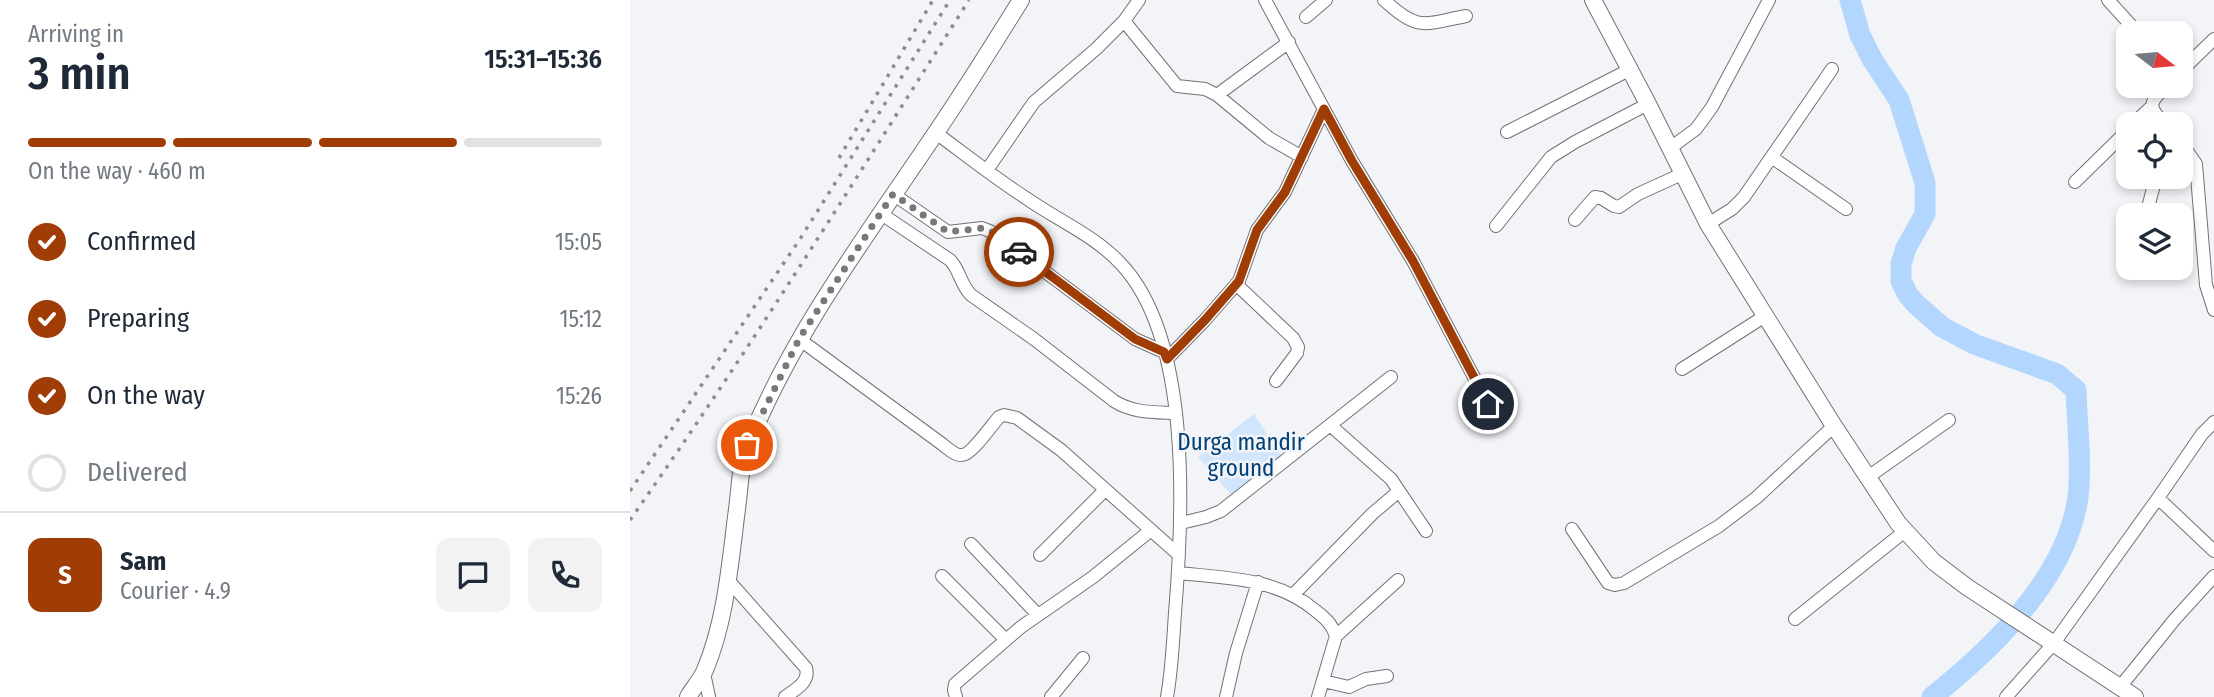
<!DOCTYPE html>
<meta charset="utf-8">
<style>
:root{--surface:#fff;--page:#f2f2f3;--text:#1f2937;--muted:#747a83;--line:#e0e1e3;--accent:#a03c06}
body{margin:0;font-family:"Fira Sans Condensed",sans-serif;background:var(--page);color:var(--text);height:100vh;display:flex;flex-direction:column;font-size:26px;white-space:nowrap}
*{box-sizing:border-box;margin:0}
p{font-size:23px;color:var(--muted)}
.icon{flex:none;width:38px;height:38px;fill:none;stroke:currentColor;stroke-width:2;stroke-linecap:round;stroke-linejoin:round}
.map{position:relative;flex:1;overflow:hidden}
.drawer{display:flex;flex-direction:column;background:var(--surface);width:630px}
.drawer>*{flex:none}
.needle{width:46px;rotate:106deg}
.controls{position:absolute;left:1486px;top:21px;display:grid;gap:14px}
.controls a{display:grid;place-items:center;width:77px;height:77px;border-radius:14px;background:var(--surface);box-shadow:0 4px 10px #0003;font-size:35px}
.pin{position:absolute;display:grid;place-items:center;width:60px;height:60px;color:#fff;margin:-30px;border:4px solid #fff;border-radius:50%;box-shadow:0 2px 7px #0007}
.courier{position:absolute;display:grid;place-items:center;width:70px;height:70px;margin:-35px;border:5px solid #a03c06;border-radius:50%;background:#fff;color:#222;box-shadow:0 2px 9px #0007}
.headline em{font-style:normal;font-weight:600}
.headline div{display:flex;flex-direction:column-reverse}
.headline{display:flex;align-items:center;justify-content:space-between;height:119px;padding:0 28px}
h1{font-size:46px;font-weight:600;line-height:52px}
.bar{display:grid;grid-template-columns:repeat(4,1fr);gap:10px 7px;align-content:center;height:84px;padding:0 28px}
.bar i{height:9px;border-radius:5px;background:var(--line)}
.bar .current{background:var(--accent)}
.bar p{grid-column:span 4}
.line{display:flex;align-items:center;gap:18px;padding:0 28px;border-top:2px solid var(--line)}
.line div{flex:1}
.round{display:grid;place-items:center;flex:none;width:74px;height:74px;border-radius:14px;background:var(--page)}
ol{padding:0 28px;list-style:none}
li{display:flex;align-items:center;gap:21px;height:77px}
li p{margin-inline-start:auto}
li .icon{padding:7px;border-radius:50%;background:var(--accent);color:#fff;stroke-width:4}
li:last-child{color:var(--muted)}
li i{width:38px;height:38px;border:4px solid var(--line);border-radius:50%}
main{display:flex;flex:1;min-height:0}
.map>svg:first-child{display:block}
.green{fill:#d1e5fd}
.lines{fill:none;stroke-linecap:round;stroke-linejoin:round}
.river{stroke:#b3d6fe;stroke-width:21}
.minor-casing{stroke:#717376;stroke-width:14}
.tertiary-casing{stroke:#717376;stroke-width:18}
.minor{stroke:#fff;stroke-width:12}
.tertiary{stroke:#fff;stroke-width:16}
.rail{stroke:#8c8d8f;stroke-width:3.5;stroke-dasharray:3.5 7;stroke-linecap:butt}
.done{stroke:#77787a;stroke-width:7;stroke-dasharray:0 12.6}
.route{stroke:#a03c06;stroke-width:9}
.labels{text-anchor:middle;stroke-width:5;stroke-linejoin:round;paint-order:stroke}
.park-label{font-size:23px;fill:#004078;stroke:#f2f4f7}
</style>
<main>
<section class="drawer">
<div class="headline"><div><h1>3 min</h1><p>Arriving in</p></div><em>15:31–15:36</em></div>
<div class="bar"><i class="current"></i><i class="current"></i><i class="current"></i><i></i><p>On the way · 460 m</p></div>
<ol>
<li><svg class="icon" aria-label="check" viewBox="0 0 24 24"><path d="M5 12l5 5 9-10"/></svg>Confirmed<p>15:05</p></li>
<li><svg class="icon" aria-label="check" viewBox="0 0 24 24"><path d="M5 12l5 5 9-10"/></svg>Preparing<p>15:12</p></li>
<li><svg class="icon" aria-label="check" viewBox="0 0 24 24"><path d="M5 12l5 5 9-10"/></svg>On the way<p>15:26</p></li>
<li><i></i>Delivered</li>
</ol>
<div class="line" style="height:126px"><b class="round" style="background:var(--accent);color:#fff">S</b><div><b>Sam</b><p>Courier · 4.9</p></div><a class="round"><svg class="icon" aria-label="chat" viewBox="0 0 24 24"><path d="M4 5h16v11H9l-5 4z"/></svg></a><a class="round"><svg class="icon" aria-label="phone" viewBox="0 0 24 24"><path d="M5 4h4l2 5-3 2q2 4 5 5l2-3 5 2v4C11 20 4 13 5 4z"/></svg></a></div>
</section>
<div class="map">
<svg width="1584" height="697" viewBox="0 0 1584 697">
<rect width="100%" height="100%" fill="#f2f4f7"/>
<path class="green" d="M624 414 652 457 601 494 568 457Z"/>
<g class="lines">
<path class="river" d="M1220 0 1230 35 1242 59 1269 100 1295 183V214L1276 248 1271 264V281L1278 295 1287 305 1312 327 1344 344 1427 374 1446 390C1447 425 1452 462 1448 497 1437 578 1362 649 1302 697"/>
<g class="minor-casing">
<path id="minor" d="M635 0 722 161 783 261 858 404
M754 0C788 32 794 24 836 16
M1478 0 1508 33
M676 17 696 0
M494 21 547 86 575 89 587 95 639 138 672 157
M1550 72 1584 39
M587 95 659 42
M1503 124 1521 107
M1535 124C1517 106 1519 103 1536 86
M877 132 1001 69
M306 133C336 155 365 178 396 198 427 220 466 236 492 265 562 341 553 516 545 613 543 641 542 669 537 697
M1550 141 1566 164 1576 285 1584 310
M1039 149 1066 129 1082 107 1139 0
M1143 158 1216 209
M357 170 404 102 466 49 494 21 509 0
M1550 171 1566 164
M1445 182 1498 130
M263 194 318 232 352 228 362 232 505 339 534 352
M250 213 320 260C330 270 330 284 341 295L404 339 484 401C503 413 523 412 545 413
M1516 215 1525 181 1528 177
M945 220 965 197 971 198 984 206 989 207 1008 194 1052 174
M1078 224 1102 209 1114 197 1202 69
M866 226 921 157 945 142 1018 104
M606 284 663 338 668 347 667 353 646 381
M169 339 312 444C317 448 326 456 332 455 341 455 362 425 369 417L374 415 387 418 431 450 549 555
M537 359 575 320 609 281 627 230 655 192 694 109
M1052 369 1135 316
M700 425 761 479 796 531
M1238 477 1319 420
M1528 498 1584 551
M551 523 576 517 591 511 761 377
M942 529 978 583 985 585 994 583 1089 526 1126 498 1204 426
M341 544 408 615
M410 555 475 490
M548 573C596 578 648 578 686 611 695 618 702 624 706 636L688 697
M312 576 376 640
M98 580 176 668C180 682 166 689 155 697
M663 595 742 514 769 491
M1165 619 1275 531
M706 636 768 580
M74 673 79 697
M693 681 719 687 736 679 757 676
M1490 687 1545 619 1584 576
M326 697 324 690 325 684 391 627 463 577 521 530
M421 697 453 658
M596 697 606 653 628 582
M1376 697 1424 643 1528 498 1572 434 1584 422"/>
</g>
<g class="tertiary-casing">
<path id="tertiary" d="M963 0 1018 104 1078 224 1204 426 1268 523 1304 562 1337 587 1505 697
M58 697C63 688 71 680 75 670 96 620 100 563 107 509 110 487 110 463 119 442 165 330 238 234 305 134 335 90 363 45 391 0"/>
</g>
<use href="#minor" class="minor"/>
<use href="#tertiary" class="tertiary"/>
<path class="rail" d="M209 158 303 0
M0 491 170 239 320 0
M0 520C119 351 228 175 339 0"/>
</g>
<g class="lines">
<path class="done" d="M117 445 169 339 263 194 318 232 352 228 362 232 389 252"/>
<path class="route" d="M389 252 505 339 534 352 537 359 575 320 609 281 627 230 655 192 694 109 722 161 783 261 858 404"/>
</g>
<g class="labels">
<g class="park-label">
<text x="611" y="450">Durga mandir<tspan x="611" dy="26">ground</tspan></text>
</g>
</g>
</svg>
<div class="controls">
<a><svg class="needle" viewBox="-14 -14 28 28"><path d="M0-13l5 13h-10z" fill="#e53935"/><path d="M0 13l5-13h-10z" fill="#747a83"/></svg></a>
<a><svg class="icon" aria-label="locate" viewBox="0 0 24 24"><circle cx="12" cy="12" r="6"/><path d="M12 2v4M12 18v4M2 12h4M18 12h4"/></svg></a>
<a><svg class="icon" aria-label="layers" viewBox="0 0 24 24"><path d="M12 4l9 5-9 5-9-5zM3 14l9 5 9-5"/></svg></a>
</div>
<div class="pin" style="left:117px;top:445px;background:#ea580c"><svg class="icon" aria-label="bag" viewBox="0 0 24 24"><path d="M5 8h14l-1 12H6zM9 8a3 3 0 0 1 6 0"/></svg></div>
<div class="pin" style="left:858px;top:404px;background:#1f2937"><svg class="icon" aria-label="home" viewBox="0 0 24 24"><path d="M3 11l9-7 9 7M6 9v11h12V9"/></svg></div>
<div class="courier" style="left:389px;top:252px"><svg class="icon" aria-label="car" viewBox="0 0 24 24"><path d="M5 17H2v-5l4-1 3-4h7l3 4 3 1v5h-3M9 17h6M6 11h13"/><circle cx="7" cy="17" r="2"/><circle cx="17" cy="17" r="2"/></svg></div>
</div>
</main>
